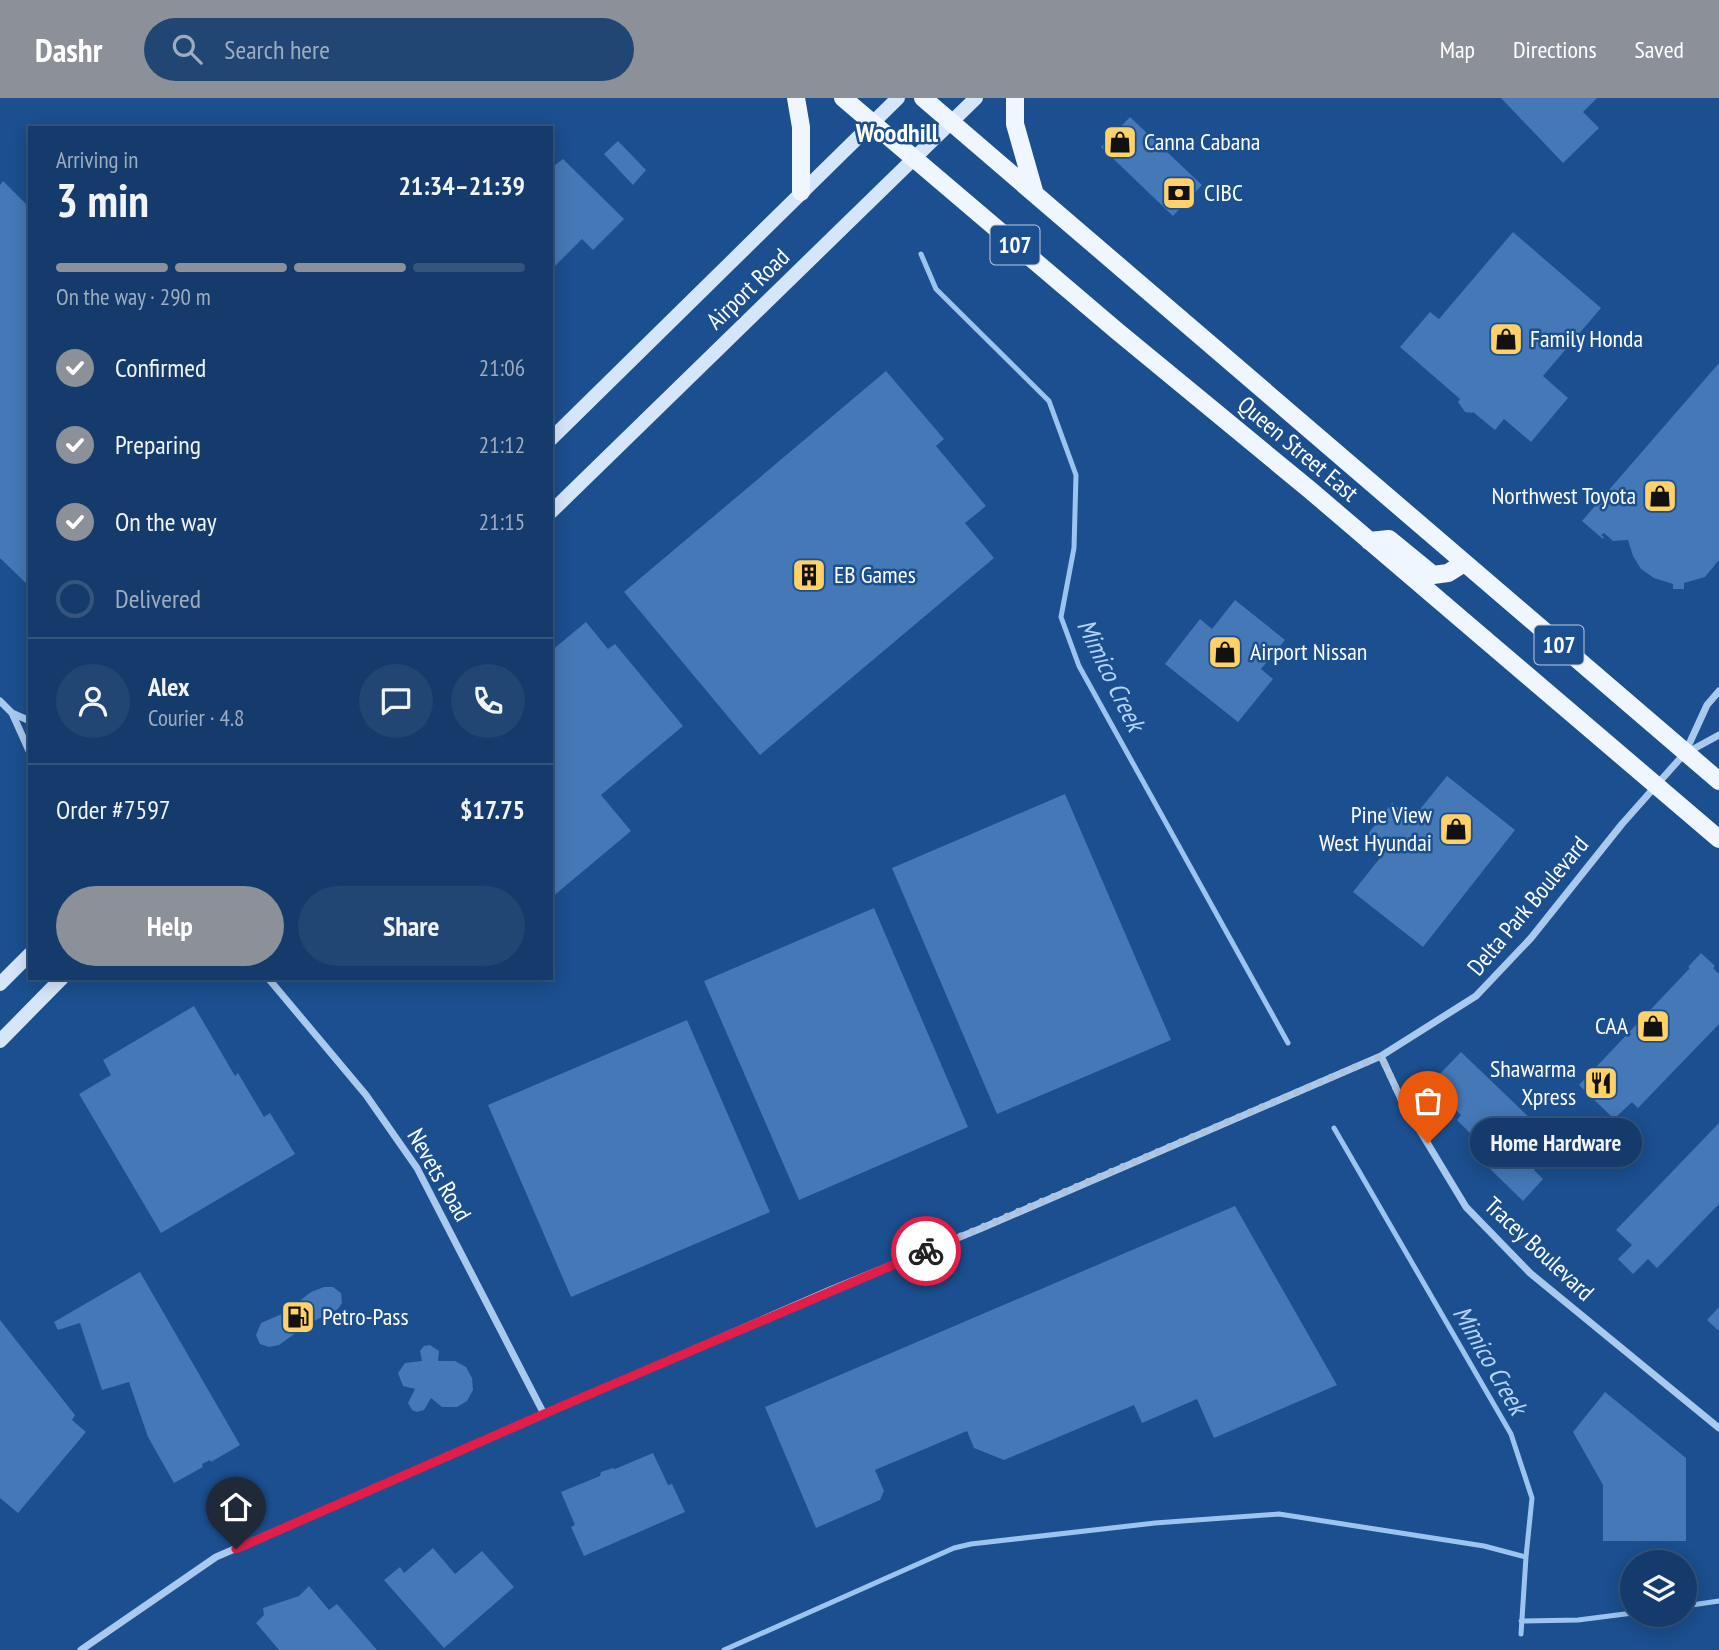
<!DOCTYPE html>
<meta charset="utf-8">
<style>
:root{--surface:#143b6b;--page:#214673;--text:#f1f3f6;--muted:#9dadc1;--line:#33557e;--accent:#8c9099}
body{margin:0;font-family:"PT Sans Narrow",sans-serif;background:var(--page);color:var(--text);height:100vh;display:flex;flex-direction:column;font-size:26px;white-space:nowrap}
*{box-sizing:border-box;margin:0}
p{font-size:23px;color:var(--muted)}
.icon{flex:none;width:38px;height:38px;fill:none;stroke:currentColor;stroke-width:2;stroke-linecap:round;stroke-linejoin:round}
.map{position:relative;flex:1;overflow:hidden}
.drawer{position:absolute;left:28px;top:28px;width:525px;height:854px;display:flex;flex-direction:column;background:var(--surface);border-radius:0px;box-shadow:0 4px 18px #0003,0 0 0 2px var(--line)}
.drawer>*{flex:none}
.tools{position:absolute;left:1620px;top:1452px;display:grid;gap:14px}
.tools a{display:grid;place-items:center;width:77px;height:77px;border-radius:50%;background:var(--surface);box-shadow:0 4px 18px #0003,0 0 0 2px var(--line);font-size:35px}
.pin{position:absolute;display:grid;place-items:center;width:60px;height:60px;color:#fff;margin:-72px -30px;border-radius:50% 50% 50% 0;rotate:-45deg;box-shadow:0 0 7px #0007}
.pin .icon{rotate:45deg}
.courier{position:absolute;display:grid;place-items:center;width:70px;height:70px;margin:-35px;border:5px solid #e11d48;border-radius:50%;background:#fff;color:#222;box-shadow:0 2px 9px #0007}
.bubble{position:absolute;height:49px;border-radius:24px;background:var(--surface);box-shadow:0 4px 18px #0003,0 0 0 2px var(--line);font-size:23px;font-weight:700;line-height:49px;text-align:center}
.head em{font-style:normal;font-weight:700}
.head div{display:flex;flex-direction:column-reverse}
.head{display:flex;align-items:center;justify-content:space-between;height:119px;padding:0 28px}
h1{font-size:46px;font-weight:700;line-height:52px}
.bar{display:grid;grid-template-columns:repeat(4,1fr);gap:10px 7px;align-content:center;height:84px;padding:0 28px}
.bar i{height:9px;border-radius:5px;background:var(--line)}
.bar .current{background:var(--accent)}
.bar p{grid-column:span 4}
.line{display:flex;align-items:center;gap:18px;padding:0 28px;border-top:2px solid var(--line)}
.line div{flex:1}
.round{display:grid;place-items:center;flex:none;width:74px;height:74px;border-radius:37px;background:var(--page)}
ol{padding:0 28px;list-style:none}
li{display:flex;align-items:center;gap:21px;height:77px}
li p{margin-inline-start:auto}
li .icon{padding:7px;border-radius:50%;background:var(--accent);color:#fff;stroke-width:4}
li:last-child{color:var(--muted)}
li i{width:38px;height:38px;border:4px solid var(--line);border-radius:50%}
.cta{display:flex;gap:14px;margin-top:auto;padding:14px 28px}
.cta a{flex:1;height:80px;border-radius:42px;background:var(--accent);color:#fff;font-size:28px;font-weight:700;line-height:80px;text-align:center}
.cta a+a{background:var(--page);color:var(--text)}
header{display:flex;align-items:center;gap:42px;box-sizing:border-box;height:98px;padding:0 35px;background:var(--accent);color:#fff}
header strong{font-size:33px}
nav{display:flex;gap:38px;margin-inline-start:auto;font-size:24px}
.search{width:490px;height:63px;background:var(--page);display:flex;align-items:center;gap:18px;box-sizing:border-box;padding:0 24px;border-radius:38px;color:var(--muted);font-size:26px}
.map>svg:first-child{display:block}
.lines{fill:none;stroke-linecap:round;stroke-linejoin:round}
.stream{stroke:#9cc4f0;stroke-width:5}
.building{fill:#4478b7}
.street{stroke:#a9c9ee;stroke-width:7}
.secondary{stroke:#d6e6fa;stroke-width:14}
.primary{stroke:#f0f6ff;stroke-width:18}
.done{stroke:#afc1d8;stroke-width:7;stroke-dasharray:0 12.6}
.route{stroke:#e11d48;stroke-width:9}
.labels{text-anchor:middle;stroke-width:5;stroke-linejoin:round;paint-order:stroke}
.shield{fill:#1b4f8f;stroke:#bbcadd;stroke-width:2}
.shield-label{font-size:23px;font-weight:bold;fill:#fff}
.poi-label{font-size:24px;fill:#fff;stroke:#1b4f8f;text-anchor:start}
.street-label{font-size:24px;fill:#fff;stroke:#1b4f8f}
.neighbourhood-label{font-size:26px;font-weight:bold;fill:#fff;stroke:#1b4f8f}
.water-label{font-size:26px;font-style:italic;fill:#b5d3f5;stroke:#1b4f8f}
</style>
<header>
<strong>Dashr</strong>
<div class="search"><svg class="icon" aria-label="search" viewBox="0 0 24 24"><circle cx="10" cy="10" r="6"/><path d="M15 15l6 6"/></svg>Search here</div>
<nav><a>Map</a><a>Directions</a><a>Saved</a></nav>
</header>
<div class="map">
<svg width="1719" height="1552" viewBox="0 0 1719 1552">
<rect width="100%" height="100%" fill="#1b4f8f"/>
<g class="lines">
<path class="stream" d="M921 156 936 191 1049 303 1076 377 1074 450 1061 519 1079 568 1288 945
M1334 1030 1511 1336 1532 1400 1526 1459 1521 1536
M1685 1508 1719 1503
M1521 1523 1578 1522 1633 1515
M724 1552 954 1450 971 1446 1155 1425 1279 1416 1484 1448 1526 1459"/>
</g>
<path class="building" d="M1501 0H1597L1583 14 1599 30 1563 65Z
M1130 19 1202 87 1173 118 1101 49Z
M618 43 646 72 633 87 604 56Z
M563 61 624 121 593 152 582 141 551 172V70Z
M3 83 28 108 30 106V489L0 460V87Z
M1513 134 1601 210 1543 278 1568 300 1531 344 1504 321 1495 332 1473 314 1472 315 1465 314 1458 304 1460 301 1400 249 1430 214 1439 221Z
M1719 265V462L1705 479 1684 485V491H1673V486L1654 480 1641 471 1633 458 1628 442 1613 443 1604 435 1601 437 1604 439 1603 441 1582 423Z
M886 273 944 341 936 348 986 408 965 425 994 460 760 657 624 494Z
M1235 502 1285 542 1261 571 1273 581 1238 624 1165 566 1200 521 1212 531Z
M586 524 608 551 615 546 683 628 601 697 631 733 551 800V553Z
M1447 678 1515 732 1423 849 1353 794 1387 751 1368 736 1392 705 1412 721Z
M1065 696 1171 942 997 1016 892 770Z
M874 810 968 1029 799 1102 704 883Z
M1701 855 1715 868 1713 870 1719 876V926L1638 1010 1632 1004 1614 1021 1579 987 1690 870 1688 869Z
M194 908 235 978 238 975 264 1019 270 1015 295 1056 161 1135 79 996 111 977 103 962Z
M687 922 770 1114 571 1199 488 1007Z
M1461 954 1558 1047 1534 1072 1543 1081 1523 1103 1487 1068 1491 1063 1468 1041 1472 1037 1457 1022 1461 1017 1446 1003 1450 998 1434 982Z
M1719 1025V1106L1657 1170 1648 1161 1633 1176 1618 1161 1632 1147 1616 1132Z
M1235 1108 1337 1287 1214 1340 1197 1301 1142 1325 1134 1307 1004 1362 974 1350 967 1333 875 1372 884 1393 880 1402 816 1430 765 1309Z
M140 1174 240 1347 211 1364 210 1362 202 1366 203 1369 174 1385 148 1339 129 1284 102 1292 80 1225 58 1232 54 1224Z
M324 1189H333L341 1195 342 1205 338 1211 308 1226 279 1247 269 1249 260 1246 256 1237 261 1225 284 1215 311 1194Z
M1719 1209V1233L1707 1222Z
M0 1222 75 1317 72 1322 86 1334 18 1415 0 1400Z
M430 1247 439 1253 438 1263H455L466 1269 472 1280 473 1292 467 1303 457 1309H442L431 1300 424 1312 417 1314 412 1312 408 1305 415 1291 403 1288 398 1275 405 1265 422 1263 420 1253 424 1248Z
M1605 1294 1686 1360V1443H1603V1387L1573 1334Z
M653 1355 668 1387 672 1386 685 1414 584 1458 571 1429 575 1427 561 1394 600 1378 601 1374 613 1370 615 1371Z
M433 1450 455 1476 482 1453 514 1489 444 1550 384 1482 400 1469 404 1475Z
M309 1488 329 1512 337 1506 377 1552H279L256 1525 264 1517 263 1510 299 1498Z"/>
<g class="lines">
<path class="street" d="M0 603 12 615 30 623
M12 615 30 655
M1686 655 1719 637
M268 880 366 997 417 1070 544 1316
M1381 958 1402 1003 1466 1109 1530 1175 1719 1330
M81 1552 216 1459 830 1192 982 1130 1381 958 1476 898 1531 840 1622 726 1685 655 1707 607 1719 593"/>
<path class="secondary" d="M551 341 898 0
M551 414 976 0
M0 886 30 856
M0 943 62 880"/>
<path class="primary" d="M796 0 801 29V94
M843 0 1117 233 1310 392 1719 741
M923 0 1719 683
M1015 0V26L1034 93
M1369 443 1389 441 1433 477 1448 475 1464 465"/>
</g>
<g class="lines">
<path class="done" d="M926 1153 1381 958 1402 1003 1428 1045"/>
<path class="route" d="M236 1451 569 1305 926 1153"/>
</g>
<defs>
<g id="shop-square" transform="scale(1.75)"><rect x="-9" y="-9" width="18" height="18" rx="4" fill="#ffd166" stroke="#1b4f8f"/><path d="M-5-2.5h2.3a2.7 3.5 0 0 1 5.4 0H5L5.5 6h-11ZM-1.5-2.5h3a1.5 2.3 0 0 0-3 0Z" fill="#111"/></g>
<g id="bank-square" transform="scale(1.75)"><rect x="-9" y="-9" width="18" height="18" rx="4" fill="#ffd166" stroke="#1b4f8f"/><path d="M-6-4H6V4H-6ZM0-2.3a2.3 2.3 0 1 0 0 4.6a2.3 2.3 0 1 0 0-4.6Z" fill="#111"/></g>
<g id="building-square" transform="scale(1.75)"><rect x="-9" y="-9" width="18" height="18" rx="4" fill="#ffd166" stroke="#1b4f8f"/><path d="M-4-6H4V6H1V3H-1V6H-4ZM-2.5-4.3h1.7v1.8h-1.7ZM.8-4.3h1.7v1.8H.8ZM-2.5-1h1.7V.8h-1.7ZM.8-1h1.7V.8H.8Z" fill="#111"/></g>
<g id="restaurant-square" transform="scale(1.75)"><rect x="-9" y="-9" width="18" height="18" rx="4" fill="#ffd166" stroke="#1b4f8f"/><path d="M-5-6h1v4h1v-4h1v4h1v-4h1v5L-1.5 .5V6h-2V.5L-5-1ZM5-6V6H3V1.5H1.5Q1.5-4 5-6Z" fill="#111"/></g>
<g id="fuel-square" transform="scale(1.75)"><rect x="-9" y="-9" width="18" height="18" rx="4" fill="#ffd166" stroke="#1b4f8f"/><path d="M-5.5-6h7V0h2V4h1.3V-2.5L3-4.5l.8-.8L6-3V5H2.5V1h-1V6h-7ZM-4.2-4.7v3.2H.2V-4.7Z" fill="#111"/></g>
</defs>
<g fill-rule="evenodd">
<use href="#shop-square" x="1120" y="44"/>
<use href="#bank-square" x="1179" y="95"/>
<use href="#shop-square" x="1506" y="241"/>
<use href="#shop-square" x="1660" y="398"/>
<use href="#building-square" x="809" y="477"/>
<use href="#shop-square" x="1225" y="554"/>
<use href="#shop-square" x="1456" y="731"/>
<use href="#shop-square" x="1653" y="928"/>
<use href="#restaurant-square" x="1601" y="985"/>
<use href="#fuel-square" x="298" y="1219"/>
</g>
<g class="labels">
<g class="shield">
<rect x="990.5" y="127.5" width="49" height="39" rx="5"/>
<rect x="1534.5" y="527.5" width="49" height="39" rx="5"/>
</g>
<g class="shield-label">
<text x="1015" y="155">107</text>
<text x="1559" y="555">107</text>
</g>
<g class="poi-label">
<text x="1144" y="52">Canna Cabana</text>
<text x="1204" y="103">CIBC</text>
<text x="1530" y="249">Family Honda</text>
<text x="1636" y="406" text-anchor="end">Northwest Toyota</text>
<text x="834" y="485">EB Games</text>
<text x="1250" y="562">Airport Nissan</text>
<text x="1432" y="725" text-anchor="end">Pine View<tspan x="1432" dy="28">West Hyundai</tspan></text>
<text x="1628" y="936" text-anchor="end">CAA</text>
<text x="1576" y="979" text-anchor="end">Shawarma<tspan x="1576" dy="28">Xpress</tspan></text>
<text x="322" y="1227">Petro-Pass</text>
</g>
<g class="street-label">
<text transform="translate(748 191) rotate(-44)" y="8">Airport Road</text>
<text transform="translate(1298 351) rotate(40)" y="8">Queen Street East</text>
<text transform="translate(1528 808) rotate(-50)" y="8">Delta Park Boulevard</text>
<text transform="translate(439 1077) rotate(60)" y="8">Nevets Road</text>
<text transform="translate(1539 1151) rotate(43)" y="8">Tracey Boulevard</text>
</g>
<g class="neighbourhood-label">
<text x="897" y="44">Woodhill</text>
</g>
<g class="water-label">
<text transform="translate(1111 577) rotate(64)" y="9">Mimico Creek</text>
<text transform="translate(1490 1262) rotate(60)" y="9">Mimico Creek</text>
</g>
</g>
</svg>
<div class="tools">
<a><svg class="icon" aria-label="layers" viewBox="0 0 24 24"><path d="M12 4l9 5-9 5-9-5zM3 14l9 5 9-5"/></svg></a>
</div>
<div class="pin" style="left:1428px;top:1045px;background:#ea580c"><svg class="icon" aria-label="bag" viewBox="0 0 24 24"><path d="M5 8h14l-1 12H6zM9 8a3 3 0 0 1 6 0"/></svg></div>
<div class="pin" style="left:236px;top:1451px;background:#1f2937"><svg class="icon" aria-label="home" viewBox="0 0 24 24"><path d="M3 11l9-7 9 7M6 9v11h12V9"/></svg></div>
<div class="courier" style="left:926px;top:1153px"><svg class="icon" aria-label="bike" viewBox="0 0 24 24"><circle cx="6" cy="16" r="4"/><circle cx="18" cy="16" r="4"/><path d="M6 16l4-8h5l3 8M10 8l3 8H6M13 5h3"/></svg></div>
<div class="bubble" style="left:1470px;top:1020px;width:172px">Home Hardware</div>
<section class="drawer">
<div class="head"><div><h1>3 min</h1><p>Arriving in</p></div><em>21:34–21:39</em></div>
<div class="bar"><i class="current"></i><i class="current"></i><i class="current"></i><i></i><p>On the way · 290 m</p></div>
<ol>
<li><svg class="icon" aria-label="check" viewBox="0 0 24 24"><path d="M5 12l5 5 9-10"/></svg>Confirmed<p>21:06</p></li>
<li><svg class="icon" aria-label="check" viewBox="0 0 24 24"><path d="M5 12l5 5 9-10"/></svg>Preparing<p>21:12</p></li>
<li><svg class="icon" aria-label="check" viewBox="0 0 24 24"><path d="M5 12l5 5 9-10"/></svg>On the way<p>21:15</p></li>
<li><i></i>Delivered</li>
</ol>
<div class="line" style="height:126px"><a class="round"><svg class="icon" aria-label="person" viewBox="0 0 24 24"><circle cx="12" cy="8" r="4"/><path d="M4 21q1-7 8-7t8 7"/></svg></a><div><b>Alex</b><p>Courier · 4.8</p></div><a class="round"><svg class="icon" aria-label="chat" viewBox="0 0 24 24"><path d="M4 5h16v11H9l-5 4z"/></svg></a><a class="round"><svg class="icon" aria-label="phone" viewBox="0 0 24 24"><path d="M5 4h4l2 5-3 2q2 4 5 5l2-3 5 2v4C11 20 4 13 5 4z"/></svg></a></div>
<div class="line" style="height:91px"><div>Order #7597</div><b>$17.75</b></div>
<div class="cta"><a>Help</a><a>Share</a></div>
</section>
</div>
